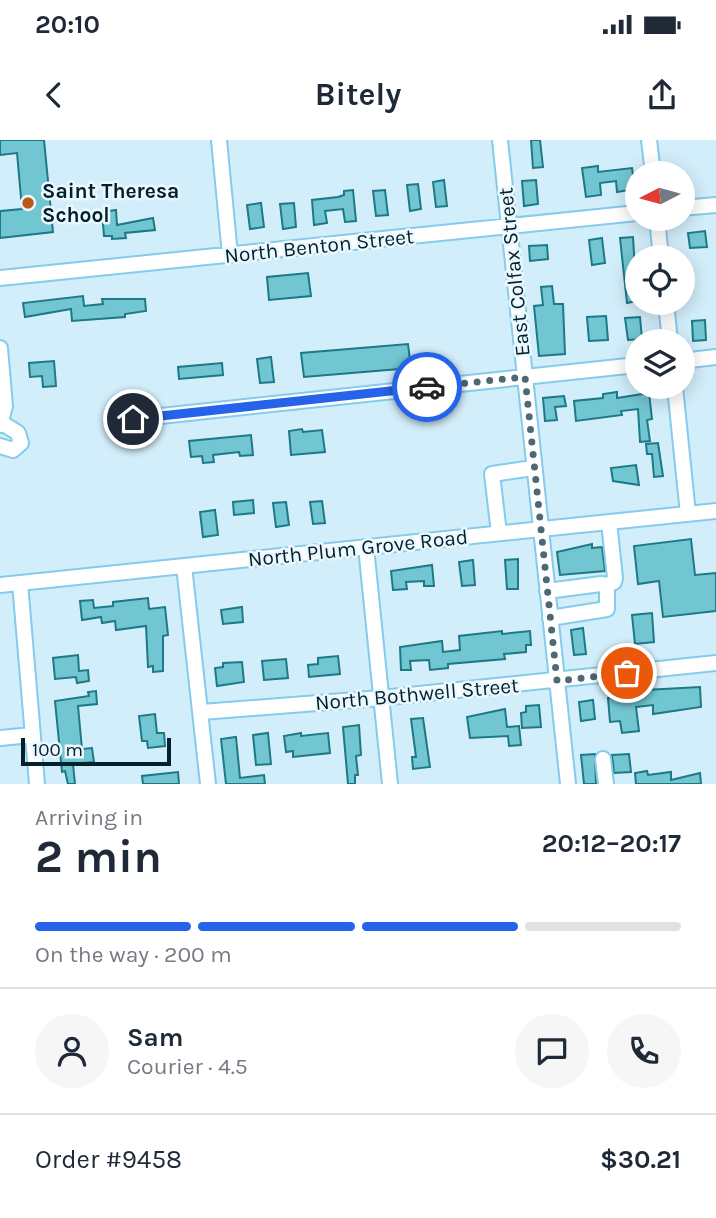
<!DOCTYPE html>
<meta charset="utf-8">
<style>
:root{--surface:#fff;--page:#f6f6f7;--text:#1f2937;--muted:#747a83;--line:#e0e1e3;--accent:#2563eb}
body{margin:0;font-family:Karla,sans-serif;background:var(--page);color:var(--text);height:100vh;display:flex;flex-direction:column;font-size:26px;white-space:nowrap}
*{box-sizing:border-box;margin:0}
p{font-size:23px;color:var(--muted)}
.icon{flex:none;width:38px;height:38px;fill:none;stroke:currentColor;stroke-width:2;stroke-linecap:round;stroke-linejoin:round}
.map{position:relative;height:644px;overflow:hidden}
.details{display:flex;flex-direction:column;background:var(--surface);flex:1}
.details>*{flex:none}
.needle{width:46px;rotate:264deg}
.fabs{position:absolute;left:625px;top:21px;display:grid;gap:14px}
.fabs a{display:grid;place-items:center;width:70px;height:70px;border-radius:50%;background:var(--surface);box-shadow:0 4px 18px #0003;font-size:35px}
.scale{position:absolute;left:21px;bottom:18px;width:150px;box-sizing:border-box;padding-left:7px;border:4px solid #03212d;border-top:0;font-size:19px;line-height:24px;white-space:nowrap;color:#03212d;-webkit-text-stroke:5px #ebf9ff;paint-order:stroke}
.pin{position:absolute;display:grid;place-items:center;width:60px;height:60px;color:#fff;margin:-30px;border:4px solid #fff;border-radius:50%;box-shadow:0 2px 7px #0007}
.courier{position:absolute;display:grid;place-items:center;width:70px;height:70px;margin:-35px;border:5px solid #2563eb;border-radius:50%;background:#fff;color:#222;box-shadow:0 2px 9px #0007}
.headline em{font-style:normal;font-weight:700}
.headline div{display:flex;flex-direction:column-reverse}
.headline{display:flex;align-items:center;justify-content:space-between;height:119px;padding:0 35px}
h1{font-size:46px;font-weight:700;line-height:52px}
.bar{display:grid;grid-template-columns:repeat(4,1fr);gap:10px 7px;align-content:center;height:84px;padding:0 35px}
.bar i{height:9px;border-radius:5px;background:var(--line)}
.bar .on{background:var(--accent)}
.bar p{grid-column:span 4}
.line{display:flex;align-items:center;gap:18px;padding:0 35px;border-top:2px solid var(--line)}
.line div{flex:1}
.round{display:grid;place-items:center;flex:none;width:74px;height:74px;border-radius:37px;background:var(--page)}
.status{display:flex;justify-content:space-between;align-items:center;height:49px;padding:0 35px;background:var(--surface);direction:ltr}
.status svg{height:19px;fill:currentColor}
header{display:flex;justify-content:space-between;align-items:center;height:91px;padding:0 35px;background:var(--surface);font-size:32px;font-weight:700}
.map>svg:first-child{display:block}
.building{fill:#72c6d2;stroke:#1d7985;stroke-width:2}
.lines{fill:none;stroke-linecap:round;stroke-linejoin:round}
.minor-casing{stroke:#85cbeb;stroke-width:18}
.minor{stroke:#fff;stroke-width:14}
.done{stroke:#4c6975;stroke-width:7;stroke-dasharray:0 12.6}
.route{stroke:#2563eb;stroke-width:9}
.poi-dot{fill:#bb591b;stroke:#ebf9ff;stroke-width:2.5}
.labels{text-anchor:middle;stroke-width:5;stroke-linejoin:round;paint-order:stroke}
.poi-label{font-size:21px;font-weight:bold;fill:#03212d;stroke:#ebf9ff;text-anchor:start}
.street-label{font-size:21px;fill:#03212d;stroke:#ebf9ff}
</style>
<div class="status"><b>20:10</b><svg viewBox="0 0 49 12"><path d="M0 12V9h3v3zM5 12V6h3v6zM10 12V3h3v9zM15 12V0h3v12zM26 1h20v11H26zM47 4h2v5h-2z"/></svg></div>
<header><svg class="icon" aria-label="back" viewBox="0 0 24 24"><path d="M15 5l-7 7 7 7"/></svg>Bitely<svg class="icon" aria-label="share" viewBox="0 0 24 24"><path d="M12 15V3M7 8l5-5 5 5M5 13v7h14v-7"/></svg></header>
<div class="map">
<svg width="716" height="644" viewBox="0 0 716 644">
<rect width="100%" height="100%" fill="#d3eefb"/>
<path class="building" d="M0 0H44L53 92 0 98V71L22 69 17 13 0 15Z
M531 0H540L543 27 533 28Z
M598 26V32L632 28 635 49 617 52 616 41 600 43 601 55 586 57 582 28Z
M444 40 447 66 436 67 433 42Z
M536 40 538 64 524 66 522 41Z
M418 44 421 69 410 71 407 45Z
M353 50 356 81 345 82 343 69 325 71 327 83 314 85 312 60 338 57 344 55V51Z
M385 50 388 75 376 76 373 51Z
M261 63 264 87 250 89 247 65Z
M294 63 296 87 283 89 280 64Z
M116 70 117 85 153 78 155 90 125 93 126 98 112 99V96H104L102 72Z
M705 91 707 107 690 108 688 93Z
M633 97 637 161 627 163 620 98Z
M602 98 605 123 592 125 589 100Z
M547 105 548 119 530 121 529 106Z
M308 133 311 156 269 160 267 137Z
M552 146 554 164H563L565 214 539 216 534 166 543 165 541 147Z
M83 156 84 166 103 164 102 159H145L146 171 125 174V177L72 181 71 169 25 177 23 163Z
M606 176 608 200 589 201 587 177Z
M640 177 642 199 628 200 625 178Z
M705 180 706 200 693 201 692 181Z
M408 204 411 228 304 237 301 213Z
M271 217 274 242 260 243 257 219Z
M54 221 56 246 43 247 42 236 30 237 29 223Z
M222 223 223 235 179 239 178 227Z
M617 252V258L649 253 652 279 647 280 650 301 640 302 638 269 621 271 622 275 576 281 574 261 603 258V254Z
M564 256 566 266 555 267 557 280 545 281 543 258Z
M302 289 303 292 322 290 325 312 291 315 289 291Z
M251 295 253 315 240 316 239 312 213 315 214 322 203 323 202 316 191 317 189 301Z
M658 303 663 336 654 337 652 314H647L646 304Z
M636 325 639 345 613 341 611 328Z
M253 360 254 373 234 375 233 362Z
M322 361 325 383 313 384 310 362Z
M286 362 289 385 276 387 273 363Z
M215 370 218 395 203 397 200 372Z
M691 399 695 435 716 433V471L663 477 659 441 638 444 634 406Z
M592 404V408L602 407 605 431 560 435 557 412Z
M518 419V449H507L505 420Z
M473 420 475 445 462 446 459 422Z
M432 425 434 446H424V441L406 442 407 449 393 450 391 431Z
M148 458 149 469 165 467 168 495 163 496V531L153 532V526L148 527 146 486 116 490 115 481 102 483 101 477 82 480 80 461 93 460 94 468 113 466V462Z
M242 467 243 482 223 484 221 470Z
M652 473 654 502 635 504 632 475Z
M583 488 586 514 574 515 571 490Z
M502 491V494L530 491 531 505H526V512L504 514 505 519 448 524V528L430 530 429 520 410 521 411 530H401L400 507 442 501 443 512 460 510 459 496Z
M78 515 79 531 88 530 89 541 77 543 76 537 55 539 53 518Z
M338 516 340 534 309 537 308 525 318 524V518Z
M286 519 288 538 264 540 262 521Z
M242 522 244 542 217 546 215 528 223 527V523Z
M700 547 701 567 653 574V565L636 567 639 591 622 593 620 581 610 582 608 558 644 550Z
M96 551 97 564 78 566 82 609 92 608 94 622 73 624 75 644H68L65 631 62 632 55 561 89 556 88 552Z
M593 560 595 579 581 581 579 562Z
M539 565 541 587 522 588 521 573 526 572V566Z
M505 569 507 587 519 586 521 605 509 606 508 596 470 598 467 577Z
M155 574 157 593H164L165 606 148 608 147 601H142L139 576Z
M423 578 430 627 413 629 412 617H416L411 579Z
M359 585 361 615 356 616 358 635H355V644H348L343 587Z
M268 593 271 624 256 625 253 595Z
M301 593V596L328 593 330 613 293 617V611L286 612 284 596Z
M236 597 240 638 264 635 265 644H226L221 599Z
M595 614 596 644H584L581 615Z
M629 614 631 632 614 633 612 615Z
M647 631 648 635 671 632V640L700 633 701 644H636L635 633Z
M178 632 179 644H143L142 636Z"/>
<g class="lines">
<g class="minor-casing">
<path id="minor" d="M219 0 230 115
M500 0 568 644
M649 0 653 33
M682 68 716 65
M657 79 661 117
M0 138 637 73
M666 163 670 201
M0 208 5 266 0 285
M682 221 716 217
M675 247 688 374
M133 279 637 225
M0 306 13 310 21 303 18 293 2 283
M499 393 492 334 533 328
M366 407 390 644
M184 426 208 644
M20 443 37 644
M0 445 716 371
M607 445 614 442 615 438 609 382
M547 451 601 444 607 445V469L550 478
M202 572 381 558 716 523
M0 598 32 595
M603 619 606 644"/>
</g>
<use href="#minor" class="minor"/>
</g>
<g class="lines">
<path class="done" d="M427 247 525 237 557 541 627 533"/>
<path class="route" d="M133 279 427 247"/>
</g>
<circle class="poi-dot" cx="28" cy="63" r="7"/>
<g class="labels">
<g class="poi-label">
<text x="42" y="58">Saint Theresa<tspan x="42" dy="24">School</tspan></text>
</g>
<g class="street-label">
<text transform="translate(319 106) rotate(-6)" y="7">North Benton Street</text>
<text transform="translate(514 132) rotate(-96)" y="7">East Colfax Street</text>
<text transform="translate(358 408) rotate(-6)" y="7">North Plum Grove Road</text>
<text transform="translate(417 554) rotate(-5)" y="7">North Bothwell Street</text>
</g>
</g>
</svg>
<div class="fabs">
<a><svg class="needle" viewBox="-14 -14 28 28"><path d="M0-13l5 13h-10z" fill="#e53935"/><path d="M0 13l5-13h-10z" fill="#747a83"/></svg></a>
<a><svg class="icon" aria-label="locate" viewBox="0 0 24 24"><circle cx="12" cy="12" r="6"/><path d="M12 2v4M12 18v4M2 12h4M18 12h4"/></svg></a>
<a><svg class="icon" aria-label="layers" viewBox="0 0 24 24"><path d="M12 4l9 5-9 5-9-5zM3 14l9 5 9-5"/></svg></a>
</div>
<div class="scale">100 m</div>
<div class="pin" style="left:627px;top:533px;background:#ea580c"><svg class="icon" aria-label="bag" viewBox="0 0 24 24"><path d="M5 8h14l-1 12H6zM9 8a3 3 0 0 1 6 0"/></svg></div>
<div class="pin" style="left:133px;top:279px;background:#1f2937"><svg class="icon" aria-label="home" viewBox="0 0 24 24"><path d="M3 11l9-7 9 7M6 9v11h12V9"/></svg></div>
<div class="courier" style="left:427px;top:247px"><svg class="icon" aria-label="car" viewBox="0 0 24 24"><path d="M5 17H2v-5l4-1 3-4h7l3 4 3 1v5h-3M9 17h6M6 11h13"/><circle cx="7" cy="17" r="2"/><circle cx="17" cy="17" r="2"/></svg></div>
</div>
<section class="details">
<div class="headline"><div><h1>2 min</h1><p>Arriving in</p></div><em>20:12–20:17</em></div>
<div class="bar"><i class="on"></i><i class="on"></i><i class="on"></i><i></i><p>On the way · 200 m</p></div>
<div class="line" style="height:126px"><a class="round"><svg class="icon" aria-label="person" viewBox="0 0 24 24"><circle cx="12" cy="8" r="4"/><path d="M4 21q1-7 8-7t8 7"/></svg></a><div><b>Sam</b><p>Courier · 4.5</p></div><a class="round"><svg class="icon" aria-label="chat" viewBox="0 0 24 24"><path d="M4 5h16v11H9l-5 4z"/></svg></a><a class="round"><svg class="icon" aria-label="phone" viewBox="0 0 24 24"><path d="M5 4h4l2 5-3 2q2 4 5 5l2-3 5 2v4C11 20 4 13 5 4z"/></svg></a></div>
<div class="line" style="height:91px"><div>Order #9458</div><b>$30.21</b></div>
</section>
